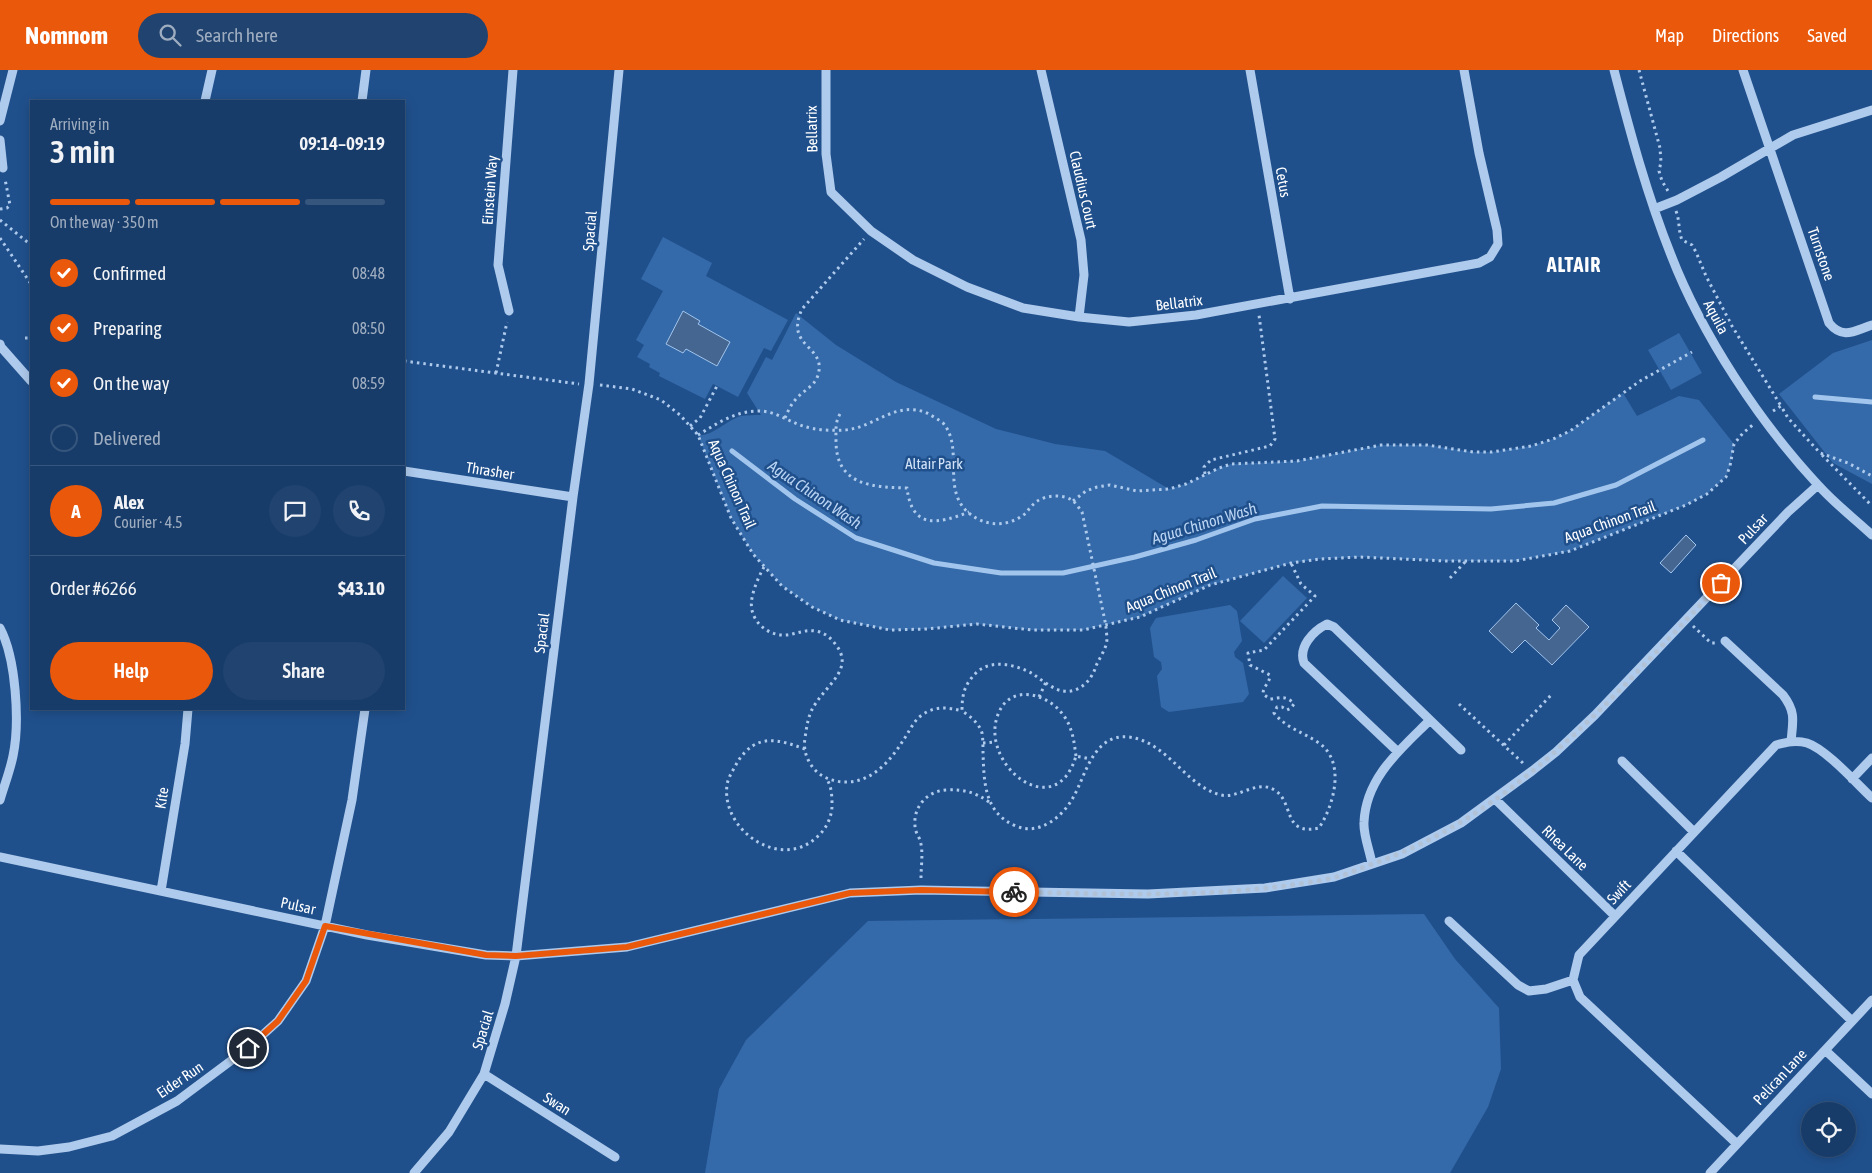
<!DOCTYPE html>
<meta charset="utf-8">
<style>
:root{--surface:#183c69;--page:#21436f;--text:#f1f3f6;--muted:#9fadc0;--line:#36567d;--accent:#ea580c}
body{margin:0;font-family:"Asap Condensed",sans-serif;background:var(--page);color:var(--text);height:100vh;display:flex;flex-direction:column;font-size:19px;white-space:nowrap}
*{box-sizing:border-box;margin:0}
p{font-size:16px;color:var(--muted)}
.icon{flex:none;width:28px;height:28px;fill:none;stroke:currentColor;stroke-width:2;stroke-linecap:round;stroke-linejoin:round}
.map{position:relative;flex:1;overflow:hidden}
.drawer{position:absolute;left:30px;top:30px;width:375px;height:610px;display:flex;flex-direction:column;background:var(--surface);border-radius:0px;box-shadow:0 2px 12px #0003,0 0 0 1px var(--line)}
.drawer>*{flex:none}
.controls{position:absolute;left:1801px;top:1032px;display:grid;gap:10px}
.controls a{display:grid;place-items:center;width:55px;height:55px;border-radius:50%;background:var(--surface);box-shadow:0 2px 12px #0003,0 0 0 1px var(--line);font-size:25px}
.pin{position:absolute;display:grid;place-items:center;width:42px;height:42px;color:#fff;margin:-21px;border:2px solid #fff;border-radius:50%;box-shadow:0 1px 5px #0007}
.courier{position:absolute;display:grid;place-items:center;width:50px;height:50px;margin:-25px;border:4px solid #ea580c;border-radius:50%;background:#fff;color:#222;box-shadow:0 1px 6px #0007}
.headline em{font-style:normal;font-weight:600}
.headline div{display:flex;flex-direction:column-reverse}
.headline{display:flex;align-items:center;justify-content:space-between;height:85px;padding:0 20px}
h1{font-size:32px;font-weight:600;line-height:38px}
.bar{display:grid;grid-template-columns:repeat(4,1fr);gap:8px 5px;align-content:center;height:60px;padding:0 20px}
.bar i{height:6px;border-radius:4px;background:var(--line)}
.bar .selected{background:var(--accent)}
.bar p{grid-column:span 4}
.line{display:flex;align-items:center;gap:12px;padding:0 20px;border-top:1px solid var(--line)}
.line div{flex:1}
.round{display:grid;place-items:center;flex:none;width:52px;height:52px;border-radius:26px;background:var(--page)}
ol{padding:0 20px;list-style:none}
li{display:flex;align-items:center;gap:15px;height:55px}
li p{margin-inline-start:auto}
li .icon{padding:5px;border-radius:50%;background:var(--accent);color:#fff;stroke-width:4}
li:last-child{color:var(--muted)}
li i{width:28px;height:28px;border:2px solid var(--line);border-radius:50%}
.primary-button{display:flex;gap:10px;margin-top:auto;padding:10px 20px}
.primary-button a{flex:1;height:58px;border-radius:30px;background:var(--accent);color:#fff;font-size:20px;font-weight:600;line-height:58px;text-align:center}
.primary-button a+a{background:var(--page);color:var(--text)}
header{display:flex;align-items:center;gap:30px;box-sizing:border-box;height:70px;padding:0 25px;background:var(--accent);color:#fff}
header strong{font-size:24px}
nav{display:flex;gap:28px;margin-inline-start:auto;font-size:18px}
.search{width:350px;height:45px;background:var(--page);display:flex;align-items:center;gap:12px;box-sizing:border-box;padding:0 18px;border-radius:28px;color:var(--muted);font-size:19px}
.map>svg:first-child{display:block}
.green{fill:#346aa9}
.water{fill:#446691;stroke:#a2c5ed}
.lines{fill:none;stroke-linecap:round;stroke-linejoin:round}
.stream{stroke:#a2c5ed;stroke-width:5}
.path{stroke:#aecaec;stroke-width:3;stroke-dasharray:2.5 4;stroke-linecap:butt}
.minor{stroke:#aecaec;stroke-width:9}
.done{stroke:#b1c2d7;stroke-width:5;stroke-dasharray:0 9}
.route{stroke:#ea580c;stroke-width:6}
.labels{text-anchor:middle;stroke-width:5;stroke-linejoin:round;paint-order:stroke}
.street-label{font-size:15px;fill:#fff;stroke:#20508c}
.park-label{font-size:15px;fill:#d3e4f9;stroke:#20508c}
.water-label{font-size:16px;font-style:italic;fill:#bad4f3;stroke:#20508c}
.district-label{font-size:20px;font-weight:bold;letter-spacing:1px;fill:#fff;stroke:#20508c}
</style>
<header>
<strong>Nomnom</strong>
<div class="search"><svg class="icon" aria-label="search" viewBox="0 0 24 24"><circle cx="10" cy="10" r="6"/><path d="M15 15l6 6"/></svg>Search here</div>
<nav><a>Map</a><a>Directions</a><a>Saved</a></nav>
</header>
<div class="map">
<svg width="1872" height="1103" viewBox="0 0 1872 1103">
<rect width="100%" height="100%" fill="#20508c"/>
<path class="green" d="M663 167 712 193 706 206 788 250 771 281 764 278 738 327 713 314 705 329 659 306 660 303 649 297 650 294 637 287 644 275 636 270 663 221 641 209Z
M796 243 836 275 896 312 996 359 1055 374 1105 381 1169 419 1186 414 1219 398 1231 394 1297 391 1381 375H1427L1473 382H1492L1531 376 1553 369 1570 361 1623 323 1637 346 1679 326 1699 330 1734 374 1730 396 1726 407 1707 424 1686 435 1570 481 1515 491H1446L1360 487 1320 489 1291 493 1210 515 1140 547 1083 560H1032L977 554 926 559 890 560 840 550 812 537 782 516 753 484 731 448 698 365C712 367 727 350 741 346 747 345 755 345 761 345L747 323 766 287 772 290Z
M1679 263 1702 303 1671 320 1648 280Z
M1872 270V414L1833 393 1779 324 1833 283Z
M1283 506 1307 528 1264 573 1240 551Z
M1230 535 1237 541 1242 571 1234 582 1235 587 1243 593 1249 624 1243 632 1169 642 1161 637 1157 606 1162 599 1161 592 1154 587 1150 558 1156 548Z
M1424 844 1455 889 1499 938 1501 999 1488 1037 1450 1103H705L719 1019 746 970 868 851Z"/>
<path class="water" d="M683 241 700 251 698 254 730 272 717 296 686 279 683 283 666 274Z
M1686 465 1696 475 1671 503 1660 493Z
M1516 533 1539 555 1536 558 1549 570 1560 558 1552 550 1566 535 1589 557 1552 595 1525 570 1512 583 1489 561Z"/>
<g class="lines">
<path class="stream" d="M1815 327 1872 332
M732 381 795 429 856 468 934 493 1001 503H1063L1135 487 1196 470 1255 449 1322 436 1491 439 1554 433 1616 415 1703 370"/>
<path class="path" d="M1639 0 1660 78 1661 92 1659 101 1662 111 1668 121
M0 139 7 138 10 135 5 109
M1676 141C1680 151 1678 160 1682 170L1692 175 1696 182 1706 206 1732 256 1781 336
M0 150 31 175
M0 168 31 214
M25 268H31V262
M404 291 579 314
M496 303 507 252
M600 315 632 319 661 330 680 345 698 365 731 448 753 484 782 516 812 537 840 550 890 560 926 559 977 554 1032 560H1083L1140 547 1210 515 1291 493 1320 489 1360 487 1446 491H1515L1570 481 1686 435 1707 424 1726 407 1730 396 1734 374 1743 363 1755 353
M1773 341 1781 336 1788 348 1820 383 1848 393 1872 406
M840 344C835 352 836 361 836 371 836 416 873 417 907 418 912 460 938 454 969 442
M785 348C788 341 791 334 797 328 804 320 815 316 818 305 827 275 784 278 802 239L864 169
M690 356 700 348 717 316
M698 365C716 354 734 342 756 341 774 340 787 351 803 356 815 360 831 361 844 360 875 358 895 330 927 343 932 346 938 349 943 353 967 381 935 429 980 450 995 457 1013 454 1026 443 1029 439 1032 435 1036 432 1045 425 1062 424 1072 430 1076 433 1079 438 1082 442L1106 556C1106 562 1108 569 1106 575 1104 582 1099 589 1096 596 1091 613 1075 627 1056 619 1048 615 1040 609 1033 604 1017 595 991 588 976 603 964 615 962 625 962 641 970 646 979 653 982 663 983 669 983 676 983 682 984 712 984 743 1016 756 1039 766 1063 747 1074 726 1086 704 1094 663 1129 667 1168 672 1185 716 1221 725 1239 729 1258 708 1276 721 1294 734 1283 766 1319 758 1334 735 1346 692 1319 673 1303 662 1286 658 1274 643L1277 637H1282L1287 640 1291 638 1294 634C1287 625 1280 628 1270 629L1263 624C1263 616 1270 613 1270 605L1250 595 1248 583 1264 580 1315 526 1301 514 1291 493
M1822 385 1872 436
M1205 404 1204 397 1211 390 1270 376 1275 369 1259 245
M1073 431 1086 421 1097 417 1110 415 1137 421 1169 419 1186 414 1219 398 1231 394 1297 391 1381 375H1427L1473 382H1492L1531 376 1553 369 1570 361 1640 311 1692 282
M764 497C759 506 754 517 752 528 748 547 763 563 781 565 793 566 803 559 815 561 824 562 831 568 836 575 854 598 828 614 816 633 808 644 807 655 805 668 803 680 807 691 815 700 823 708 834 712 846 712 873 712 891 690 904 669 910 661 913 651 922 645 934 636 948 637 962 641
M1450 508 1466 491
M1693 556 1711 573H1715
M1039 627 1046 612
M1459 634 1524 694
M983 673 996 672
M1504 675 1553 623
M805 679C777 669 757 663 738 691 734 699 728 707 727 715 721 761 781 801 817 767 826 759 831 749 832 737 832 727 832 716 826 708
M1076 686C1074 672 1073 659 1064 646 1049 624 1012 613 999 642 976 692 1055 757 1076 686L1090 689
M921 808C921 797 923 785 921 774 920 767 915 763 915 756 913 737 927 721 946 720 963 719 975 722 989 732"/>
<path class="minor" d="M826 0V84L831 122 871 161 913 190 967 217 1023 238 1079 247 1129 252 1196 245 1479 193 1490 187 1498 174 1497 160 1479 83 1464 0
M1041 0 1081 170 1084 205 1079 247
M1250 0 1290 229
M1614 0C1630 62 1647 125 1671 185 1702 265 1760 353 1819 416 1835 434 1854 448 1872 465
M1743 0 1829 253C1843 270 1854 261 1872 255
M205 31 212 0
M362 31 366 0
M0 51 13 0
M0 70 3 98
M1654 139 1677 130 1721 107 1793 65 1872 40
M509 241 498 195 513 0
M0 274 1 277 31 311
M404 401 573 427
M0 558C16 588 20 652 13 686 10 701 4 716 0 730
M1725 571 1783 625C1796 642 1793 651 1791 671
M1398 682 1304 593C1298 577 1313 561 1327 554L1334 557 1461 680
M1622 691 1694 762
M1852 709 1872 688
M1495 729 1615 846
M1676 781 1852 951
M0 787 367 865 486 885 516 886 627 877 850 823 921 820 1148 824 1265 818 1334 807 1402 784 1461 753 1532 701 1556 682 1595 645 1788 442 1818 415
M1372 794C1370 781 1363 765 1364 752 1366 707 1401 679 1430 650
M161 821 185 674 188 639
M1449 851 1518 915 1529 921 1546 919 1573 910
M1825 980 1872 1024
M484 1004 615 1087
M1736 1073 1580 927 1573 910 1579 885 1776 675C1787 672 1796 670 1807 673 1826 679 1857 714 1872 728
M0 1079 38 1081 69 1077 112 1066 177 1031 248 978 278 951 306 911 325 856 352 730 365 639
M414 1103 449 1062 484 1004 505 934 516 886 573 427 589 314 619 0
M1710 1103 1872 930"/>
</g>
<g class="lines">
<path class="done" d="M1014 822C1119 824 1228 829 1332 808 1346 805 1361 798 1375 793 1519 742 1618 621 1721 513"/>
<path class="route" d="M248 978 278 951 306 911 325 856 486 885 516 886 627 877 850 823 921 820 1014 822"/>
</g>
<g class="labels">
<g class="street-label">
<text transform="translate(812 59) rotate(-91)" y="5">Bellatrix</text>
<text transform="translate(1283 112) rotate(80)" y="5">Cetus</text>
<text transform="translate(490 120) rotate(-86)" y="5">Einstein Way</text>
<text transform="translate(1083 120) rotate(77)" y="5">Claudius Court</text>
<text transform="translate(590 161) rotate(-85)" y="5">Spacial</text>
<text transform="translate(1821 184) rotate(71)" y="5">Turnstone</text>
<text transform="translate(1179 233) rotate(-7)" y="5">Bellatrix</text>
<text transform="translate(1716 247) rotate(62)" y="5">Aquila</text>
<text transform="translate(490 401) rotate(9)" y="5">Thrasher</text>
<text transform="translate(732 414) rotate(66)" y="5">Aqua Chinon Trail</text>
<text transform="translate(1610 452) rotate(-20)" y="5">Aqua Chinon Trail</text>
<text transform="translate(1753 459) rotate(-47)" y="5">Pulsar</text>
<text transform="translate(1171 520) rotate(-22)" y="5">Aqua Chinon Trail</text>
<text transform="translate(542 563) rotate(-83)" y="5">Spacial</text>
<text transform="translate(162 728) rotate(-81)" y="5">Kite</text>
<text transform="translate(1565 778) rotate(44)" y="5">Rhea Lane</text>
<text transform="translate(1619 822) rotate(-47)" y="5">Swift</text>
<text transform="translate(298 836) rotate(12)" y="5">Pulsar</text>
<text transform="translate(483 960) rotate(-73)" y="5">Spacial</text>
<text transform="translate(1780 1007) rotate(-47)" y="5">Pelican Lane</text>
<text transform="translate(180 1010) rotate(-34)" y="5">Eider Run</text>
<text transform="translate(557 1034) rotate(32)" y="5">Swan</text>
</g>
<g class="park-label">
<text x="934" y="399">Altair Park</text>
</g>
<g class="water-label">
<text transform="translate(815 424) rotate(34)" y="6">Agua Chinon Wash</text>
<text transform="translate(1204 453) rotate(-17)" y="6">Agua Chinon Wash</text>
</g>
<g class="district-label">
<text x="1574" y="202">ALTAIR</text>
</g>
</g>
</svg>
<div class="controls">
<a><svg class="icon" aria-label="locate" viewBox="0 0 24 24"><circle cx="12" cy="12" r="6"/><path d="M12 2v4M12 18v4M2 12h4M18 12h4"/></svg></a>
</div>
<div class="pin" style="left:1721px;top:513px;background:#ea580c"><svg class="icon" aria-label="bag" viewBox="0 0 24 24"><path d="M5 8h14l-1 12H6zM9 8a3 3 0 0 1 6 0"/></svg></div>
<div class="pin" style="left:248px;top:978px;background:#1f2937"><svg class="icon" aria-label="home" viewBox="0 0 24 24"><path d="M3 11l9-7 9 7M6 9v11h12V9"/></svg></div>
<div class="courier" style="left:1014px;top:822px"><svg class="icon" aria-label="bike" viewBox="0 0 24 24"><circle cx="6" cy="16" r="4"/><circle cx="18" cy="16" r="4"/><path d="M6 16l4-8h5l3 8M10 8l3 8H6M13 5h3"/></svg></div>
<section class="drawer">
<div class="headline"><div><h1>3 min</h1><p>Arriving in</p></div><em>09:14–09:19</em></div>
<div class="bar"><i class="selected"></i><i class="selected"></i><i class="selected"></i><i></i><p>On the way · 350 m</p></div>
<ol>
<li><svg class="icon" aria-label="check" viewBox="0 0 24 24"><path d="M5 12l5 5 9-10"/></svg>Confirmed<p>08:48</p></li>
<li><svg class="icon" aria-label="check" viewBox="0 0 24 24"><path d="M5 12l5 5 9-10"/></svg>Preparing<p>08:50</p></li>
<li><svg class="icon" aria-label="check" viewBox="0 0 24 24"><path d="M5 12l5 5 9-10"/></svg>On the way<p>08:59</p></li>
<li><i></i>Delivered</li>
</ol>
<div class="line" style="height:90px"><b class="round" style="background:var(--accent);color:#fff">A</b><div><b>Alex</b><p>Courier · 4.5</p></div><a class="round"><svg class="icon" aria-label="chat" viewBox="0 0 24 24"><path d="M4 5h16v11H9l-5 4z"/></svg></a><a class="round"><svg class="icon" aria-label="phone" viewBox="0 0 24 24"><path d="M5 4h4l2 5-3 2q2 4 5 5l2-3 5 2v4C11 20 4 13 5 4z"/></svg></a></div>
<div class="line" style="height:65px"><div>Order #6266</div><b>$43.10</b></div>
<div class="primary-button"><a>Help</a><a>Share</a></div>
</section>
</div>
